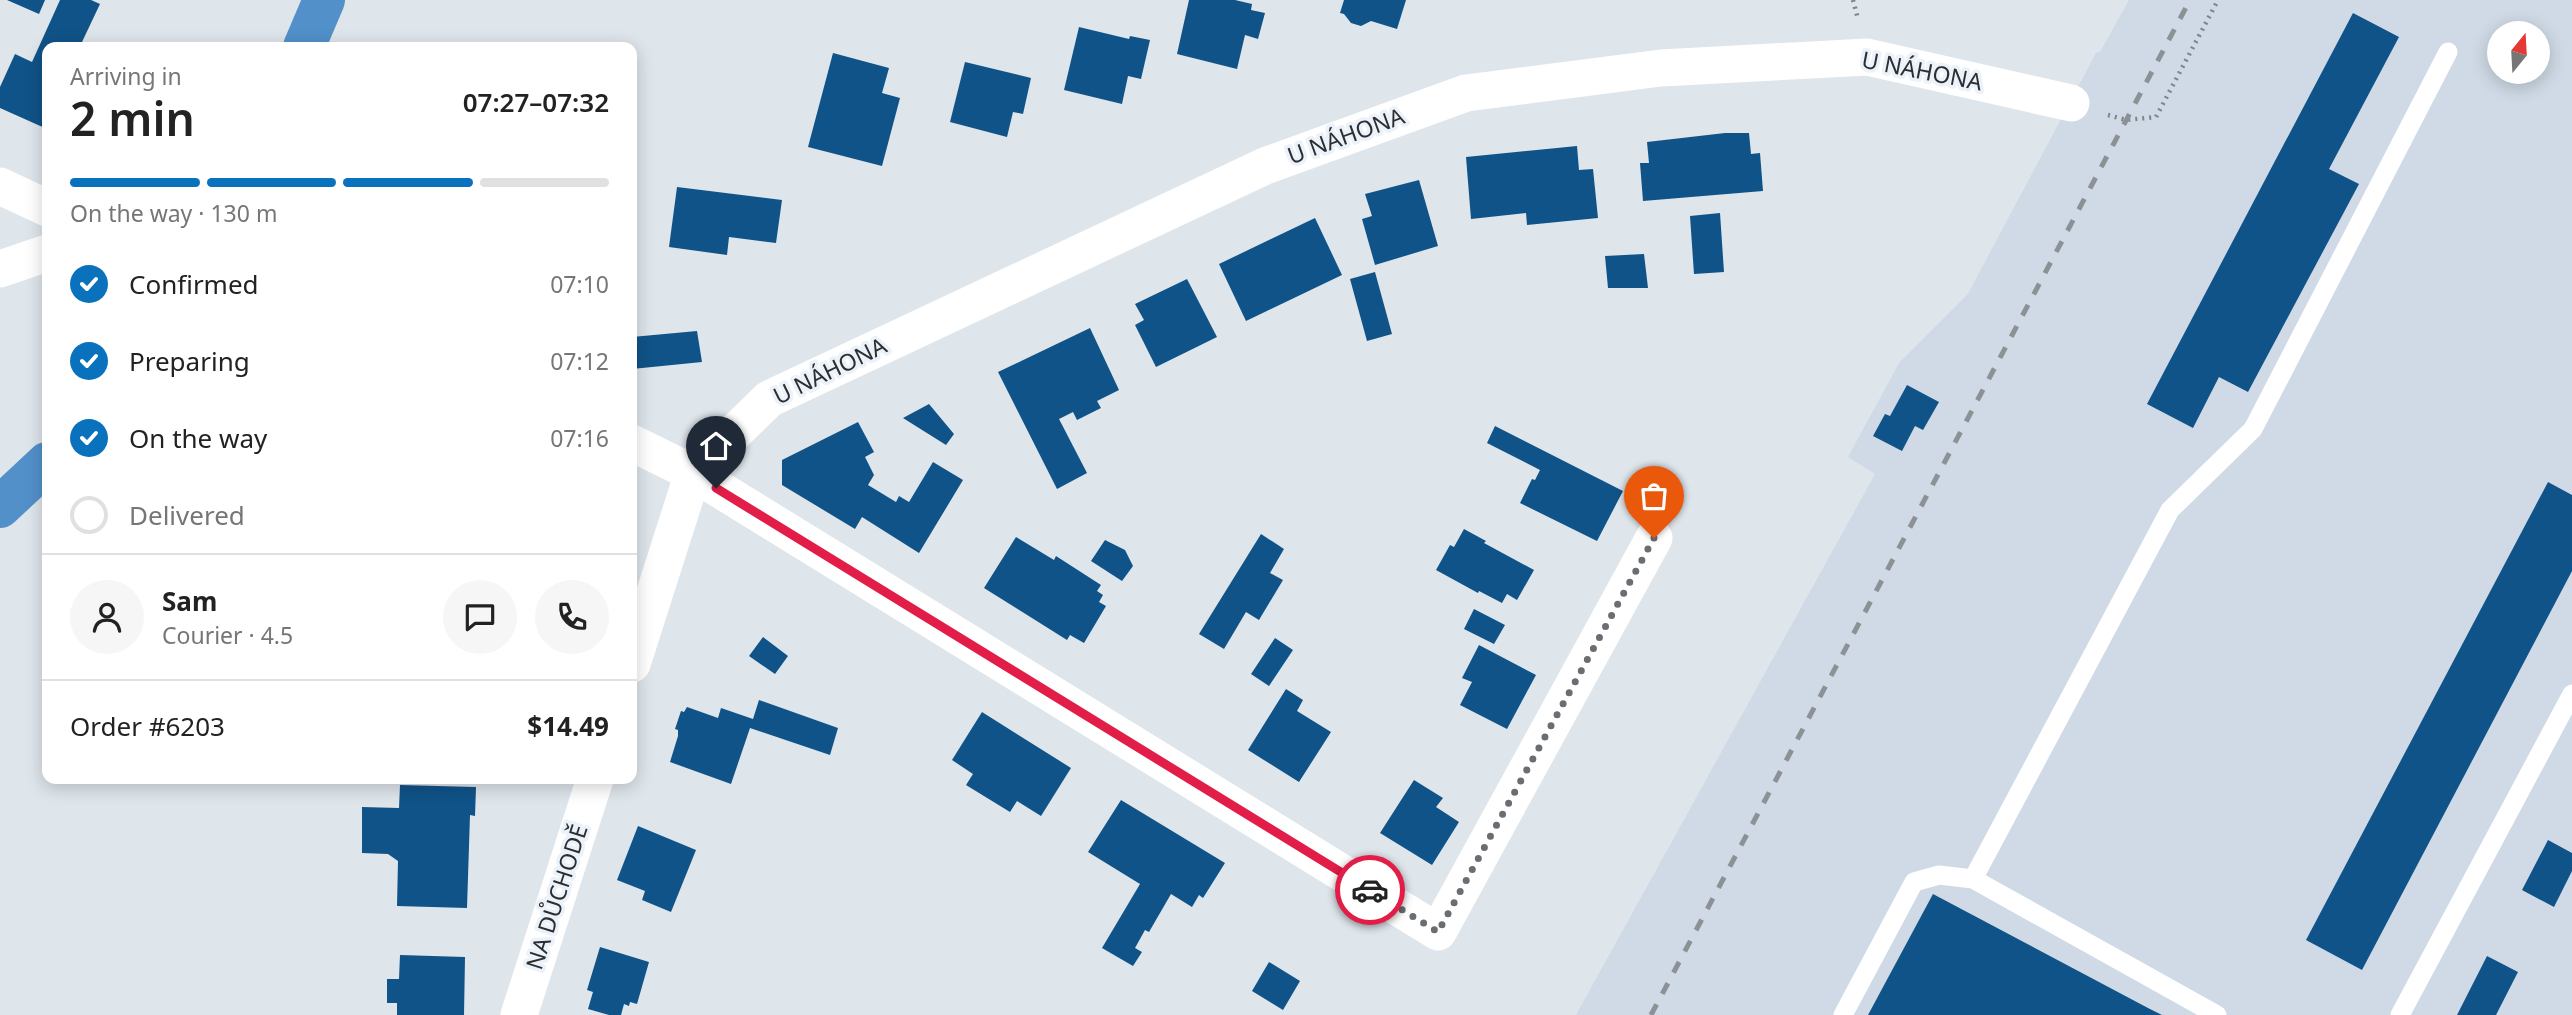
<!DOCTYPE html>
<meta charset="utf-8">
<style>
:root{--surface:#fff;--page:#f6f6f6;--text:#222;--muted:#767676;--line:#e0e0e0;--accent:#0a72bd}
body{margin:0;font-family:"Noto Sans",sans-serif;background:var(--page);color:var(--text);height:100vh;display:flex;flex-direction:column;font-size:26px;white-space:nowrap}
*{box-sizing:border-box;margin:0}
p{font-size:23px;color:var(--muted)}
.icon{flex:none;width:38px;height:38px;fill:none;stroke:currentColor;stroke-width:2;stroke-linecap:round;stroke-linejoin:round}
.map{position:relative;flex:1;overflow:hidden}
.side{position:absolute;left:42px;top:42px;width:595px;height:742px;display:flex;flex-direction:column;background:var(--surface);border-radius:14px;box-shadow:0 4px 18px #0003}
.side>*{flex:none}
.needle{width:46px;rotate:18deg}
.controls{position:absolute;left:2487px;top:21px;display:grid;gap:14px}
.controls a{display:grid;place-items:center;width:63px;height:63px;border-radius:50%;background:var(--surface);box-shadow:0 4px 18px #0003;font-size:35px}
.pin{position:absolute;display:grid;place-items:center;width:60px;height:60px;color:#fff;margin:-72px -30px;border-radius:50% 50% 50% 0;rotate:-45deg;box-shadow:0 0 7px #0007}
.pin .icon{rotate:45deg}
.courier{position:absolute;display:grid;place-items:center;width:70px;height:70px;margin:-35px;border:5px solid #e11d48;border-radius:50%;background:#fff;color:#222;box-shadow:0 2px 9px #0007}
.headline em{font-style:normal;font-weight:600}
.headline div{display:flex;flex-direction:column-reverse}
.headline{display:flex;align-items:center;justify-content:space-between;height:119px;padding:0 28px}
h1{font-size:46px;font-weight:600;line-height:52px}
.bar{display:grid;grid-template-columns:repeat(4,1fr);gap:10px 7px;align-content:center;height:84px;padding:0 28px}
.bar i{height:9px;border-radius:5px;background:var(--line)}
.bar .current{background:var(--accent)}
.bar p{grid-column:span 4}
.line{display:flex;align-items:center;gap:18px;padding:0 28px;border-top:2px solid var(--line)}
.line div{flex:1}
.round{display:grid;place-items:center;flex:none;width:74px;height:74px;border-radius:37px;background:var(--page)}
ol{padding:0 28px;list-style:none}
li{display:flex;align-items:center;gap:21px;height:77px}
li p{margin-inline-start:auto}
li .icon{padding:7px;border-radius:50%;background:var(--accent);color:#fff;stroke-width:4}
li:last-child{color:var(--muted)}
li i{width:38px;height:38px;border:4px solid var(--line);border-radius:50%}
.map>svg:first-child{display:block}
.built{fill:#cfdae6;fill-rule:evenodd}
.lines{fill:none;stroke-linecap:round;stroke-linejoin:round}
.canal{stroke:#5290ca;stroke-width:42}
.building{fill:#105388}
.path{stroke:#808489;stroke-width:4.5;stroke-dasharray:2 5;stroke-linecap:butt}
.lane{stroke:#fff;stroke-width:19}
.street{stroke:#fff;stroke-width:37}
.rail{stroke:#8c9196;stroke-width:5;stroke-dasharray:12 12;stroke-linecap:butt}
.done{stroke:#6a6e72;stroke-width:7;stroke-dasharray:0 12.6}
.route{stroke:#e11d48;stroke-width:9}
.labels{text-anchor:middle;stroke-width:7;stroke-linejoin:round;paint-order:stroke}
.street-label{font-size:23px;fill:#2c2e31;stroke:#ebf2f9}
</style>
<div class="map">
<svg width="2572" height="1015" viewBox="0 0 2572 1015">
<rect width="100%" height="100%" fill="#dee5eb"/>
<path class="built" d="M2129 0H2572V1015H1576L1875 474 1848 457 1899 363 1968 294 2096 53 2100 52ZM2499 33H2538V72H2499Z"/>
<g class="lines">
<path class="canal" d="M304 47 324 0
M0 507 47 463"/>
</g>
<path class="building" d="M7 0H45L39 14Z
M60 0H91L100 4 82 42 95 47H47V129L0 108V87L15 54 32 62Z
M1189 0H1235L1252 4 1251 10 1265 13 1258 39 1245 35 1237 69 1177 54Z
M1344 0H1406L1397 29 1371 21 1361 26 1351 23 1344 14 1340 13Z
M2353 13 2399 37 2329 169 2359 184 2248 392 2219 377 2193 428 2147 404Z
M1079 27 1129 39 1130 36 1150 40 1141 79 1128 76 1122 104 1064 90Z
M833 53 889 68 882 93 900 98 882 166 808 147Z
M965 62 1031 78 1023 114 1013 112 1007 137 950 122Z
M1725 133H1749L1751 154 1760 153 1763 191 1643 201 1640 163H1649L1647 142Z
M1577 146 1579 170 1593 169 1598 218 1527 225 1526 213 1471 219 1466 157Z
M1419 180 1438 246 1375 265 1362 219 1372 216 1365 194Z
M677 187 782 200 776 243 729 237 727 255 669 247Z
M1720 213 1724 272 1694 274 1690 216Z
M1315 218 1342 275 1246 321 1219 264Z
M1644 254 1648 288H1608L1605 256Z
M1375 272 1392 334 1367 341 1350 279Z
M1187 279 1217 337 1156 367 1135 325 1144 320 1135 304Z
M1090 328 1119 390 1097 401 1101 408 1077 420 1073 412 1059 419 1087 473 1057 489 998 372Z
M697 331 702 362 632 369V337Z
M1907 385 1939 402 1923 430 1915 426 1902 451 1873 436 1885 414 1890 416Z
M929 404 954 434 946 445 903 418Z
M858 422 874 452 865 457 874 475 868 485 896 502 899 496 909 502 933 462 963 480 919 553 862 517 855 529 782 485V460Z
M1495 426 1623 491 1597 541 1520 503 1532 479 1535 480 1540 470 1487 443Z
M2548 482 2572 495V571L2362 970 2306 940Z
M1464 529 1486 541 1484 543 1534 570 1517 600 1507 594 1502 603 1479 591 1478 593 1436 570 1450 545 1454 547Z
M1261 534 1284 549 1270 573 1283 580 1259 620 1246 612 1224 649 1199 634Z
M1016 537 1054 560 1056 556 1101 585 1097 591 1103 595 1099 602 1106 606 1084 643 1070 635 1067 640 984 588Z
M1105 540 1125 550 1133 566 1122 581 1091 561Z
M1474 609 1505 625 1494 644 1464 629Z
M763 637 788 656 775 674 749 656Z
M1275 638 1293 650 1269 686 1251 674Z
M1479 645 1536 675 1507 729 1460 705 1472 682 1462 678Z
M1286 689 1303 700 1297 711 1331 732 1299 782 1248 750Z
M759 700 838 728 830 755 750 728 731 784 670 762 678 736V730L675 729 681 711 684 712 687 707 718 718 721 708 753 719Z
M982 712 1071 768 1041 816 1017 801 1010 812 966 785 973 774 952 760Z
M1414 780 1443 798 1436 807 1459 822 1432 865 1380 833Z
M400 785 476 787 475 816 470 815 467 908 397 906 398 861 388 854 362 853V807L399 808Z
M1121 800 1225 863 1203 898 1199 895 1192 907 1171 894 1149 932 1145 930 1135 948 1142 952 1133 966 1102 948 1140 884 1088 852Z
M638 826 696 850 671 912 642 900 645 891 617 880Z
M2548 840 2572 853V871L2554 907 2522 890Z
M1933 894 2148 1008 2162 1015H1868Z
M600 947 649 962 637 1004 630 1002 629 1006 624 1004 621 1015H609L588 1009 593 992 587 990Z
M400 955 465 957 464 1015H397V1003H387V979H399Z
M2487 956 2518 972 2496 1015H2457Z
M1269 962 1300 981 1283 1010 1252 991Z"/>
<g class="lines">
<path class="path" d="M1853 0 1858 19
M2108 115 2126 120 2156 117 2218 0"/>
<path class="lane" d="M1973 879 2170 510 2253 429 2448 52
M1843 1015 1914 882 1939 875 1973 879 2217 1015
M2400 1015 2572 694"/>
<path class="street" d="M0 186 47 208
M0 269 47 253
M632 443 693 473 1438 932 1654 538
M632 664 693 473 769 399 1265 166 1466 93 1661 68 1867 57 2071 103
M519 1015 595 779"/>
<path class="rail" d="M1651 1015 2190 0"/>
</g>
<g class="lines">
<path class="done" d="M1370 890 1438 932 1654 538"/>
<path class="route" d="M716 488 1370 890"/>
</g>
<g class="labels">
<g class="street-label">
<text transform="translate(1922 71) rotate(11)" y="8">U NÁHONA</text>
<text transform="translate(1346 136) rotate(-20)" y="8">U NÁHONA</text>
<text transform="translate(830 371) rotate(-26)" y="8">U NÁHONA</text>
<text transform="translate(557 897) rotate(-72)" y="8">NA DŮCHODĚ</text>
</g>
</g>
</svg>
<div class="controls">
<a><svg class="needle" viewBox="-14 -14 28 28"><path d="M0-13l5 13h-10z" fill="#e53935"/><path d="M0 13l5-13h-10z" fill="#767676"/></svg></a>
</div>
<div class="pin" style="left:1654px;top:538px;background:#ea580c"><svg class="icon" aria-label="bag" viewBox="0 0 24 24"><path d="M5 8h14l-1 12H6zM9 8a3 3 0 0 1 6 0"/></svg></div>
<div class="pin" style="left:716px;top:488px;background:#1f2937"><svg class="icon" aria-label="home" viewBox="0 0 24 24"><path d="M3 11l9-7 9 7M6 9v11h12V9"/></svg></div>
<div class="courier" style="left:1370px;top:890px"><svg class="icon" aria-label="car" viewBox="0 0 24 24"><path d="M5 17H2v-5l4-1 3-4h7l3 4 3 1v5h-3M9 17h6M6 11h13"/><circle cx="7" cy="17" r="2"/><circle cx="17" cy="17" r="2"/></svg></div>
<section class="side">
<div class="headline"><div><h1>2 min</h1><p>Arriving in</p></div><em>07:27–07:32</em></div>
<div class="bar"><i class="current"></i><i class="current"></i><i class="current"></i><i></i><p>On the way · 130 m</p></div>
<ol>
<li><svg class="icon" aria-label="check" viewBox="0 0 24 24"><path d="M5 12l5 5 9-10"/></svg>Confirmed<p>07:10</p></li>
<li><svg class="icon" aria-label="check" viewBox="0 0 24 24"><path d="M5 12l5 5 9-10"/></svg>Preparing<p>07:12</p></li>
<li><svg class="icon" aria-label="check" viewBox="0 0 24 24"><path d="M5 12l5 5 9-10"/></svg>On the way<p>07:16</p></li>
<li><i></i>Delivered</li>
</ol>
<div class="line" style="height:126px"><a class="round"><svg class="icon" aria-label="person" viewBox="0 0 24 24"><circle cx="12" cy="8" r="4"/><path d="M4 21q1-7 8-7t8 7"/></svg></a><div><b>Sam</b><p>Courier · 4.5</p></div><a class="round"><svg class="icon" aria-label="chat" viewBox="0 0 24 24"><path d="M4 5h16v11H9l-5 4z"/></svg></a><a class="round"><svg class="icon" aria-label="phone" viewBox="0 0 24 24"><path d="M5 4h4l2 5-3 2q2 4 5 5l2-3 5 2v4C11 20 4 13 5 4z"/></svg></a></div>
<div class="line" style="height:91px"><div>Order #6203</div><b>$14.49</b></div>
</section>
</div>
